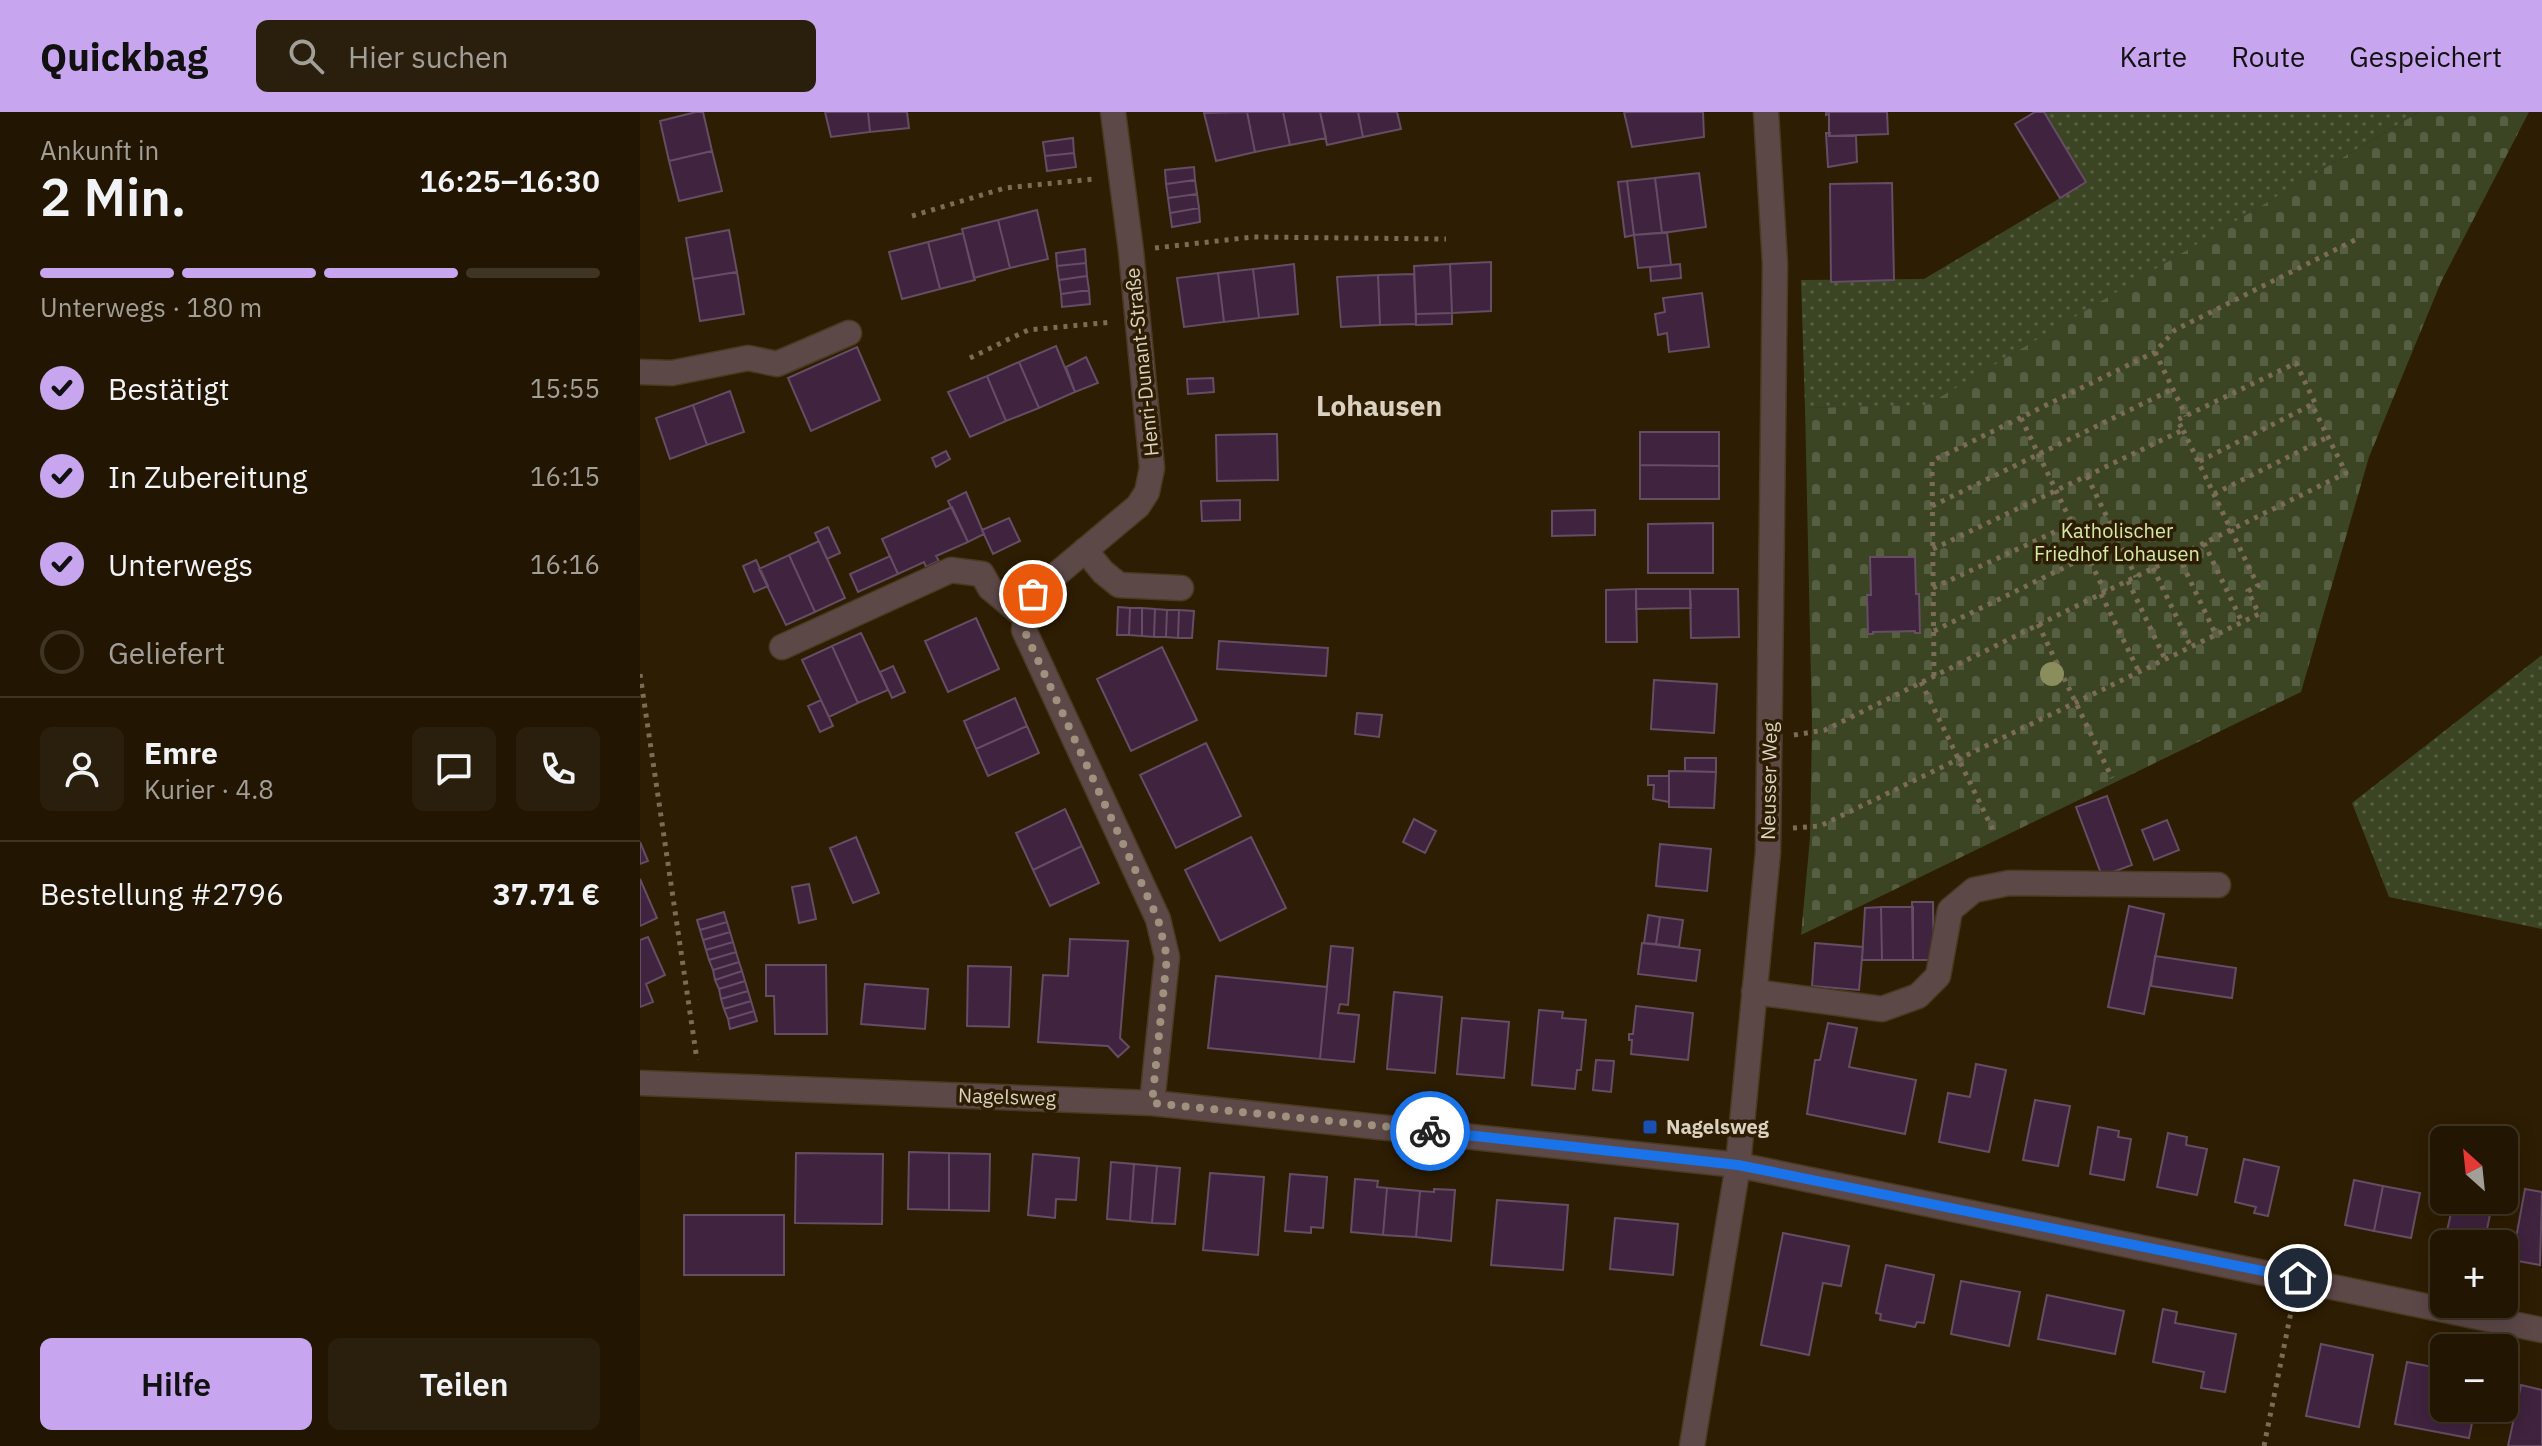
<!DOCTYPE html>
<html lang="de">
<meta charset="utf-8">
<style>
:root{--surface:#221602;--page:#2a1f0c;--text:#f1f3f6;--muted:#a29f99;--line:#3f3524;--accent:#c7a6ef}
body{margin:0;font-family:"IBM Plex Sans",sans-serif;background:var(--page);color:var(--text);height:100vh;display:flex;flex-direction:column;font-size:30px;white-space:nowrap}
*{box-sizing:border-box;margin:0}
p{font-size:26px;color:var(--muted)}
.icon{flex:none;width:44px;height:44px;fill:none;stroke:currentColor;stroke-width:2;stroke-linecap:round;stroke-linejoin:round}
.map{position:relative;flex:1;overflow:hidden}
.sheet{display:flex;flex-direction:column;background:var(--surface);width:640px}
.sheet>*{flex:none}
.needle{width:52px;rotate:333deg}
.tools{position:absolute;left:1790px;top:1014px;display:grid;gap:16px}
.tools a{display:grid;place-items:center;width:88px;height:88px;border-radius:12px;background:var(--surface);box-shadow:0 4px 20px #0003,0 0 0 2px var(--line);font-size:40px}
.pin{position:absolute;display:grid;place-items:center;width:68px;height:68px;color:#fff;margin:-34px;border:4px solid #fff;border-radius:50%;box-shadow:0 2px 8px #0007}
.courier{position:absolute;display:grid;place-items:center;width:80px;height:80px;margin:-40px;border:6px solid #1a73e8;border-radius:50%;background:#fff;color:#222;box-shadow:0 2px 10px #0007}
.overview em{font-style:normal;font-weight:600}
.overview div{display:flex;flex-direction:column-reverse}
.overview{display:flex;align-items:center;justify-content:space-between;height:136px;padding:0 40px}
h1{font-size:52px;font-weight:600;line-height:60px}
.bar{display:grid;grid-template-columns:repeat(4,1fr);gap:12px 8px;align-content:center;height:96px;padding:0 40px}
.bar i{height:10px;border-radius:6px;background:var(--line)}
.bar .selected{background:var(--accent)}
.bar p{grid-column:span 4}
.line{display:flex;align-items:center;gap:20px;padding:0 40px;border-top:2px solid var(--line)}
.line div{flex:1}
.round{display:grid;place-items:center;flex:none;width:84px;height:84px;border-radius:12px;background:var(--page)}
ol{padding:0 40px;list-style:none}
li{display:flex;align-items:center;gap:24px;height:88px}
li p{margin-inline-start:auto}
li .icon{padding:8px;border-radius:50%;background:var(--accent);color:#111;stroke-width:4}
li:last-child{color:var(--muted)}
li i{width:44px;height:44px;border:4px solid var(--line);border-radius:50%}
.cta{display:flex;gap:16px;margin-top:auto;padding:16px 40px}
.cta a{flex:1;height:92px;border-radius:12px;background:var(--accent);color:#111;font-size:32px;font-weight:600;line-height:92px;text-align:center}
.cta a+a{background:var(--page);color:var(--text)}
header{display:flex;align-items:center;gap:48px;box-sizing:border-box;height:112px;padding:0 40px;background:var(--accent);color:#111}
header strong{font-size:38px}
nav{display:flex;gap:44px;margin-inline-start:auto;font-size:28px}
.search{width:560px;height:72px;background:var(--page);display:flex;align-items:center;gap:20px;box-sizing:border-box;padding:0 28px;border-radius:12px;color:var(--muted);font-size:30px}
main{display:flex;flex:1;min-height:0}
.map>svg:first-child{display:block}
.grass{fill:url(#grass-dots)}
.cemetery{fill:url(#cemetery-stones)}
.building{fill:#40233f;stroke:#654d64;stroke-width:2}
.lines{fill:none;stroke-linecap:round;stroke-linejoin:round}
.minor-casing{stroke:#493a21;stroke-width:27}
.path{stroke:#7a6c56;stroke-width:5;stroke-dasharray:4 6;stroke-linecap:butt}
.minor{stroke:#5d4848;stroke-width:24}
.tree{fill:#898e5c}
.done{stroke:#9e927e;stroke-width:8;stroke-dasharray:0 14.4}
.route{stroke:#1a73e8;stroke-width:10}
.transit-dot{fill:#1a4fb4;stroke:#2d1d02;stroke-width:3}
.labels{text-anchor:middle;stroke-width:7;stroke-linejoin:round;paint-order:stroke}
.street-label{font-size:20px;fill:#dbd1c1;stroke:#2d1d02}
.park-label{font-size:20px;fill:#d4eba5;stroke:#2d1d02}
.poi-label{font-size:20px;font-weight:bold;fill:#dbd1c1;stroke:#2d1d02;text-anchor:start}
.district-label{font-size:28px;font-weight:bold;fill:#dbd1c1;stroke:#2d1d02}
</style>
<header>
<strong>Quickbag</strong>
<div class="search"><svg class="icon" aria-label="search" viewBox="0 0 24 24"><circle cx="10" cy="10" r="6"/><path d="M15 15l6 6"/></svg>Hier suchen</div>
<nav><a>Karte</a><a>Route</a><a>Gespeichert</a></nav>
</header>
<main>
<section class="sheet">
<div class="overview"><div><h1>2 Min.</h1><p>Ankunft in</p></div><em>16:25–16:30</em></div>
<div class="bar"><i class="selected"></i><i class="selected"></i><i class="selected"></i><i></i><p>Unterwegs · 180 m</p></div>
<ol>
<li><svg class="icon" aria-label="check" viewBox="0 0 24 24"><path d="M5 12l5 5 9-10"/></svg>Bestätigt<p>15:55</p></li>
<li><svg class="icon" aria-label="check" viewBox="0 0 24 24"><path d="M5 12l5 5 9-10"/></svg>In Zubereitung<p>16:15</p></li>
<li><svg class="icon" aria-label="check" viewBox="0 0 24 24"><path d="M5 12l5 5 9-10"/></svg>Unterwegs<p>16:16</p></li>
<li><i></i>Geliefert</li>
</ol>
<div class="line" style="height:144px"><a class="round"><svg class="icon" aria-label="person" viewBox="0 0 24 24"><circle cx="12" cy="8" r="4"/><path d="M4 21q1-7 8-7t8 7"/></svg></a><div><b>Emre</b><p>Kurier · 4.8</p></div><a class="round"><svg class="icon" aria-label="chat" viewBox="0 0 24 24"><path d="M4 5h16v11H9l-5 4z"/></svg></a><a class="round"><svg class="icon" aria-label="phone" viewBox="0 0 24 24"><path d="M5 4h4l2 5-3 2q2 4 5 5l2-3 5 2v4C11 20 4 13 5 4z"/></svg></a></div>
<div class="line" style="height:104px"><div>Bestellung #2796</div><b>37.71 €</b></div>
<div class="cta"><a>Hilfe</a><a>Teilen</a></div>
</section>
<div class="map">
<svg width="1902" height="1334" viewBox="0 0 1902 1334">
<defs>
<pattern id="grass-dots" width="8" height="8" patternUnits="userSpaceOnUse" patternTransform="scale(2)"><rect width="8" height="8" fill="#3b4524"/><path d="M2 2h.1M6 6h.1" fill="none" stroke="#575f42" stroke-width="1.8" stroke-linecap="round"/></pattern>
<pattern id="cemetery-stones" width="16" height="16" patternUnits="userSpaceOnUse" patternTransform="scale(2)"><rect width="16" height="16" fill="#3b4524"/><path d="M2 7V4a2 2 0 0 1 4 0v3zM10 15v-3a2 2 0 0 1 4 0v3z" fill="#575f42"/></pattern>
</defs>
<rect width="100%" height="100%" fill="#2d1d02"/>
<path class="grass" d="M1404 0H1779L1287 294 1165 296 1161 168 1284 167 1447 70Z
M1902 543V817L1749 785 1712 691Z"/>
<path class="cemetery" d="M1779 0H1889L1801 170 1729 345 1661 580 1161 823 1170 726 1172 614 1165 296 1287 293Z"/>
<path class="building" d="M56 0H63L72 39 29 49 20 9Z
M185 0H228L230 20 191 25Z
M228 0H267L269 16 230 20Z
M607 0H643L650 33 615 40Z
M607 0 615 40 576 49 564 1Z
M643 0H680L686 26 650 33Z
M680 0H718L723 25 687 33Z
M718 0H757L761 17 723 25Z
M984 0H1063L1064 25 992 35Z
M1186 0H1247L1248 22 1189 24V2L1186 3Z
M1395 0H1404L1446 70 1420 86 1375 12Z
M1186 21H1190L1189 24H1216L1217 50 1188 55Z
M433 26 434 41 405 44 403 30Z
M72 39 82 79 39 89 29 49Z
M434 41 436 55 407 59 405 44Z
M554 55 555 68 526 72 525 58Z
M1059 61 1066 115 1022 121 1015 66Z
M1015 66 1022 121 994 123 987 69Z
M555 68 557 82 528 86 526 72Z
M987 69 994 123 985 125 978 70Z
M1252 71 1254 168 1191 170 1190 72Z
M557 82 559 96 530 101 528 86Z
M559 96 560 110 532 115 530 101Z
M397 98 408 147 370 156 358 108Z
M358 108 370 156 334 166 322 117Z
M89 118 97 160 53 167 46 126Z
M1027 120 1031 153 998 156 994 123Z
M323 121 335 168 300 177 288 130Z
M288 130 300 177 262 187 249 140Z
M445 137 446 151 417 154 416 141Z
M851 150V199L812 201 810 152Z
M446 151 447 164 419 168 417 154Z
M654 152 658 202 619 206 613 157Z
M810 152 812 201 776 202 774 154Z
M1040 152 1041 166 1011 169 1010 155Z
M613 157 619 206 584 210 578 161Z
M97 160 104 202 60 209 53 167Z
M578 161 584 210 544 215 537 166Z
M774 162 776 212 740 213 738 163Z
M738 163 740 213 701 215 697 165Z
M447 164 449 178 421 182 419 168Z
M449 178 450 192 422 195 421 182Z
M1062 181 1069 235 1029 240 1027 221 1018 223 1015 202 1025 200 1023 186Z
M812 201V212L776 213V202Z
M416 234 435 280 399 296 379 250Z
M217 235 240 288 171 319 148 266Z
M446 245 458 271 435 280 426 255Z
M379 250 399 296 366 309 347 264Z
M347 264 366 309 330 325 308 280Z
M573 266 574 280 548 282 547 267Z
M90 279 104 320 67 333 53 293Z
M53 293 67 333 30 347 16 306Z
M1000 320H1079V354L1000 353Z
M637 322 638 368 577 369 576 323Z
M306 339 310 347 296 355 292 346Z
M1000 353 1079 354V387H1000Z
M326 380 344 422 328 430 308 389Z
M600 388V408L562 409 561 389Z
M312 395 328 430 296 444 299 449 286 455 284 450 258 462 242 427Z
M955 398V423L912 424V399Z
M369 406 380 429 353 442 342 418Z
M1073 411V461H1008V412Z
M188 415 200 441 187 447 175 421Z
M179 429 205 486 175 500 149 443Z
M149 443 175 500 146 513 119 457Z
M250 444 258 462 218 480 210 462Z
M1230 445H1275L1276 482H1279L1280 521H1275V519L1233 520V522H1228L1227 483H1231Z
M116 448 128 474 114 480 103 454Z
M996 477 997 530H966V478Z
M996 477H1050L1051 496 996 497Z
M1050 477H1098L1099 525 1051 526Z
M478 495 490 496 489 523H477Z
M490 496H502V524L489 523Z
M502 496 515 497 514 525 502 524Z
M515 497 527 498 526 525H514Z
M527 498H539L538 526 526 525Z
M539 498 554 499 552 526H538Z
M336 506 359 557 308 580 285 529Z
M221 521 248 578 218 591 192 534Z
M579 529 688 536 686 564 577 557Z
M192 534 218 591 189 605 162 548Z
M522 535 557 608 491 639 457 567Z
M253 554 265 580 252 586 240 560Z
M1014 568 1077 572 1074 621 1011 617Z
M375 586 387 614 336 637 324 609Z
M181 588 193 614 180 620 168 594Z
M717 601 742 603 739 625 715 622Z
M387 614 399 641 348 664 336 637Z
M566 631 601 704 536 736 500 663Z
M1045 646H1076V660L1045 659Z
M1029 659 1076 660 1074 696 1029 695Z
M1008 664H1029V690L1013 687 1014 673H1008Z
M1467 684 1492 753 1462 764 1436 695Z
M425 697 442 734 393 758 376 721Z
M774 707 796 719 785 741 763 730Z
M1527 708 1539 738 1514 748 1502 718Z
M216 725 239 781 213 791 190 736Z
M611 725 646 796 580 829 545 758Z
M0 730 8 749 0 752Z
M1020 732 1071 737 1067 779 1016 774Z
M442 734 459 771 410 794 393 758Z
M0 767 17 806 0 814Z
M169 772 176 807 159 811 152 775Z
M1272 790H1293L1294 848H1273Z
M1489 794 1524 802 1504 902 1468 895Z
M1241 795H1273V848H1242Z
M1241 795 1242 848H1222L1225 796Z
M84 800 87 810 60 818 57 808Z
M1008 803 1020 805 1016 832 1004 831Z
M1020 805 1043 808 1039 835 1016 832Z
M87 810 90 820 63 828 60 818Z
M90 820 93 830 66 838 63 828Z
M8 825 25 863 6 872 13 890 0 895V828Z
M430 827 488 829 480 926 489 935 478 945 468 934 398 930 403 863 428 864Z
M93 830 96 840 69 848 66 838Z
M1002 831 1060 838 1056 869 998 862Z
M1175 831 1223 835 1219 878 1172 874Z
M691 834 713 836 708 893 700 892 698 901 719 903 714 950 680 947Z
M96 840 99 850 73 858 69 848Z
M1515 844 1596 856 1592 886 1511 874Z
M99 850 102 859 75 868 73 858Z
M126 853H186L187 922H135L134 884H126Z
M328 854 371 855 369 915 327 914Z
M102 859 105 869 79 877 75 868Z
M576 864 687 875 680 947 568 936Z
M105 869 108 879 81 887 79 877Z
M225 872 288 877 285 917 221 912Z
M108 879 111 889 84 897 81 887Z
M754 880 802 885 795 961 747 957Z
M111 889 114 899 88 907 84 897Z
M996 894 1053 901 1048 948 991 942 992 928H989V922H993Z
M899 898 923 900 922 906 946 908 941 958H937L935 977 892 973Z
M114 899 117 909 90 917 88 907Z
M822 906 869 910 864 966 817 962Z
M1188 911 1217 916 1209 955 1276 968 1265 1022 1167 1002 1175 948H1180Z
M956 948 974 949 971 980 953 978Z
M1336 952 1366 958 1349 1040 1299 1030 1308 981 1330 985Z
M1395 988 1430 994 1418 1054 1383 1048Z
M1458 1015 1479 1019 1478 1025 1491 1027 1484 1068 1450 1062Z
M1528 1021 1547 1025 1546 1033 1567 1037 1557 1083 1517 1075Z
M269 1040 309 1041V1098L268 1097Z
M156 1041 243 1042 242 1112 155 1111Z
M309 1041 350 1042 349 1099 309 1098Z
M393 1042 439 1046 436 1088 416 1087 415 1106 388 1103Z
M1604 1047 1639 1055 1628 1104 1614 1101 1616 1095 1595 1090Z
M471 1050 494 1052 490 1109 467 1107Z
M494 1052 517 1054 512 1111 490 1109Z
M517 1054 540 1056 535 1112 512 1111Z
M570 1061 624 1065 618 1143 563 1138Z
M650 1062 687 1065 683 1116 671 1115V1121L645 1119Z
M715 1067 738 1069 737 1075 747 1076 743 1123 711 1120Z
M1714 1068 1743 1074 1734 1119 1705 1113Z
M1743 1074 1780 1081 1771 1126 1734 1119Z
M747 1076 780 1079 776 1125 743 1123Z
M794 1077 815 1078 811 1129 776 1125 780 1079 794 1080Z
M1885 1077 1902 1080 1900 1153 1872 1148Z
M857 1088 928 1093 923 1158 851 1153Z
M1814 1088H1853L1844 1132H1804Z
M44 1103H144V1163H44Z
M975 1106 1038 1112 1033 1163 970 1157Z
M1143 1121 1209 1134 1201 1174 1183 1171 1169 1243 1121 1233Z
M1246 1153 1294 1163 1284 1211 1277 1210 1275 1215 1240 1208 1241 1202 1236 1201Z
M1321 1169 1380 1180 1369 1234 1311 1222Z
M1407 1183 1484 1199 1475 1242 1398 1227Z
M1523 1197 1537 1200 1535 1211 1596 1222 1585 1280 1561 1276 1564 1260 1513 1250Z
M1681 1232 1733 1243 1719 1315 1666 1304Z
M1767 1250 1804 1257V1296H1835L1829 1326 1755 1312Z
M1881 1273 1902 1278V1334H1868Z"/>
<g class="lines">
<g class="minor-casing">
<path id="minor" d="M473 0 491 139 512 356 507 380 498 394 393 482 387 492 384 518 518 807 527 845 512 991
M0 260 32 261 108 246 137 252 209 221
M445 438 463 460 479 473 541 476
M142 535 311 458 342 462 350 476 385 505
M1114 880 1242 897 1278 884 1298 864 1310 798 1334 778 1369 771 1578 773
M0 971 512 991 1098 1053 1902 1218
M1052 1334 1098 1053 1128 740 1135 152 1126 0"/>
</g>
<path class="path" d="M272 104 365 76 455 67
M515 136 613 125 806 127
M1515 240 1546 304
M330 246 388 218 473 210
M1381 306 1465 480
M1447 364 1496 465
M1574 382 1688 325
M1292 394 1533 277
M1564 431 1602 510
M1293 437 1543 318 1537 308 1656 251 1675 291 1558 350
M1538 443 1576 523
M1513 456 1551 535
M1488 469 1525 547
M1293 476 1432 412
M1461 482 1499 560
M1398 512 1472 666
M1294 519 1448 444
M0 562 57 948
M1294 564 1292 349 1515 240 1535 218 1719 126
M1281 570 1353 718
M1154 623 1185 618 1706 361 1672 293
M1153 716 1180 714 1619 502 1608 479 1618 474 1543 318
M1624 1334 1652 1195"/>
<use href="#minor" class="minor"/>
</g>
<circle class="tree" cx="1412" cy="562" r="12"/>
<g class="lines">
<path class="done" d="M393 482 387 492 384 518 518 807 527 845 512 991 790 1019"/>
<path class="route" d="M790 1019 1098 1053 1658 1166"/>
</g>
<rect class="transit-dot" x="1002" y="1007" width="16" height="16" rx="4"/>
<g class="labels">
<g class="street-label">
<text transform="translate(502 250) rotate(-96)" y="7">Henri-Dunant-Straße</text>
<text transform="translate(1129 669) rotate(-89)" y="7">Neusser Weg</text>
<text transform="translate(367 985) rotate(2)" y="7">Nagelsweg</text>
</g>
<g class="park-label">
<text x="1477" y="426">Katholischer<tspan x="1477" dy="23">Friedhof Lohausen</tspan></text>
</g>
<g class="poi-label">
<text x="1026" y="1022">Nagelsweg</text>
</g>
<g class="district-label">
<text x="739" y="304">Lohausen</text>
</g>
</g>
</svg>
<div class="tools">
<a><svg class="needle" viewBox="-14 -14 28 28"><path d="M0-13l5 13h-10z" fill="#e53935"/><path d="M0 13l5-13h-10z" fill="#a29f99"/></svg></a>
<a>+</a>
<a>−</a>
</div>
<div class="pin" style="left:393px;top:482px;background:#ea580c"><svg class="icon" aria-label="bag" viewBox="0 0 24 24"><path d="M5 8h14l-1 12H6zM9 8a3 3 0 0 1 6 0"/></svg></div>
<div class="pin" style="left:1658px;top:1166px;background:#1f2937"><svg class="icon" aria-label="home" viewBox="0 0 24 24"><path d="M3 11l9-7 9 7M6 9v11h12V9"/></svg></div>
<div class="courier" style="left:790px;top:1019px"><svg class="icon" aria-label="bike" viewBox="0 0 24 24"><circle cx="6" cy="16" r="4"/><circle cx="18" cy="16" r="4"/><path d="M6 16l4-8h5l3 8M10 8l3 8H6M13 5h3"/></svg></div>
</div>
</main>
